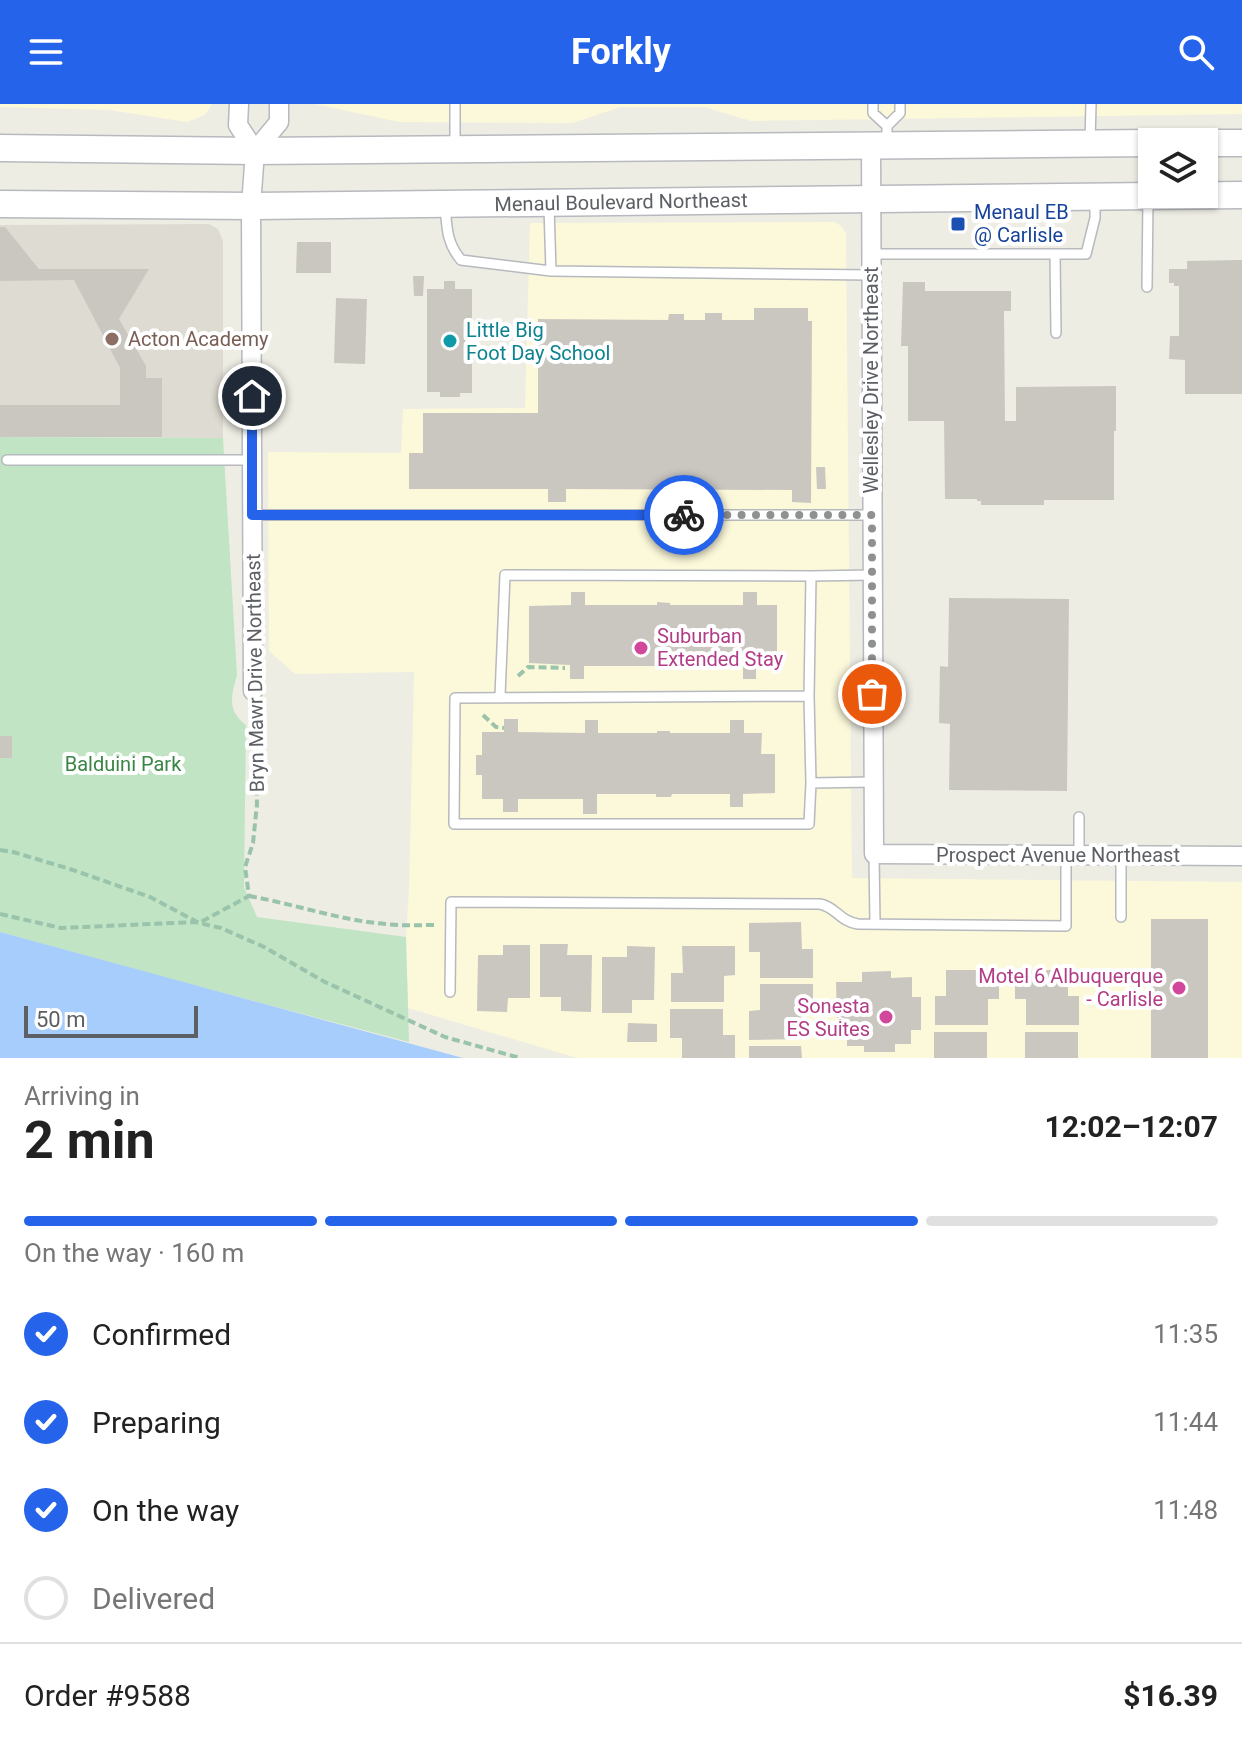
<!DOCTYPE html>
<meta charset="utf-8">
<style>
:root{--surface:#fff;--page:#f2f2f2;--text:#222;--muted:#767676;--line:#e0e0e0;--accent:#2563eb}
body{margin:0;font-family:Roboto,sans-serif;background:var(--page);color:var(--text);height:100vh;display:flex;flex-direction:column;font-size:30px;white-space:nowrap}
*{box-sizing:border-box;margin:0}
p{font-size:26px;color:var(--muted)}
.icon{flex:none;width:44px;height:44px;fill:none;stroke:currentColor;stroke-width:2;stroke-linecap:round;stroke-linejoin:round}
.map{position:relative;height:954px;overflow:hidden}
.details{display:flex;flex-direction:column;background:var(--surface);flex:1}
.details>*{flex:none}
.buttons{position:absolute;left:1138px;top:24px;display:grid;gap:16px}
.buttons a{display:grid;place-items:center;width:80px;height:80px;border-radius:0px;background:var(--surface);box-shadow:0 2px 6px #0004;font-size:40px}
.scale{position:absolute;left:24px;bottom:20px;width:174px;box-sizing:border-box;padding-left:8px;border:4px solid #5c5f64;border-top:0;font-size:22px;line-height:28px;white-space:nowrap;color:#5c5f64;-webkit-text-stroke:6px #fff;paint-order:stroke}
.pin{position:absolute;display:grid;place-items:center;width:68px;height:68px;color:#fff;margin:-34px;border:4px solid #fff;border-radius:50%;box-shadow:0 2px 8px #0007}
.courier{position:absolute;display:grid;place-items:center;width:80px;height:80px;margin:-40px;border:6px solid #2563eb;border-radius:50%;background:#fff;color:#222;box-shadow:0 2px 10px #0007}
.overview em{font-style:normal;font-weight:700}
.overview div{display:flex;flex-direction:column-reverse}
.overview{display:flex;align-items:center;justify-content:space-between;height:136px;padding:0 24px}
h1{font-size:52px;font-weight:700;line-height:60px}
.bar{display:grid;grid-template-columns:repeat(4,1fr);gap:12px 8px;align-content:center;height:96px;padding:0 24px}
.bar i{height:10px;border-radius:6px;background:var(--line)}
.bar .active{background:var(--accent)}
.bar p{grid-column:span 4}
.line{display:flex;align-items:center;gap:20px;padding:0 24px;border-top:2px solid var(--line)}
.line div{flex:1}
ol{padding:0 24px;list-style:none}
li{display:flex;align-items:center;gap:24px;height:88px}
li p{margin-inline-start:auto}
li .icon{padding:8px;border-radius:50%;background:var(--accent);color:#fff;stroke-width:4}
li:last-child{color:var(--muted)}
li i{width:44px;height:44px;border:4px solid var(--line);border-radius:50%}
header{display:flex;justify-content:space-between;align-items:center;height:104px;padding:0 24px;background:var(--accent);color:#fff;font-size:36px;font-weight:700}
.map>svg:first-child{display:block}
.commercial{fill:#fcf8da}
.education{fill:#dedcd2}
.green{fill:#c1e4c5}
.water{fill:#a6cdfb}
.building{fill:#cac7c1}
.lines{fill:none;stroke-linecap:round;stroke-linejoin:round}
.lane-casing{stroke:#b6b9bd;stroke-width:12}
.street-casing{stroke:#b6b9bd;stroke-width:21}
.secondary-casing{stroke:#b7b9bf;stroke-width:29}
.path{stroke:#99c3aa;stroke-width:4;stroke-dasharray:8 4;stroke-linecap:butt}
.lane{stroke:#fff;stroke-width:9}
.street{stroke:#fff;stroke-width:18}
.secondary{stroke:#fff;stroke-width:26}
.done{stroke:#8f9191;stroke-width:8;stroke-dasharray:0 14.4}
.route{stroke:#2563eb;stroke-width:10}
.transit-dot{fill:#1a4fb4;stroke:#fff;stroke-width:3}
.education-dot{fill:#8d6e63;stroke:#fff;stroke-width:3}
.culture-dot{fill:#0f9aa8;stroke:#fff;stroke-width:3}
.hotel-dot{fill:#d1479c;stroke:#fff;stroke-width:3}
.labels{text-anchor:middle;stroke-width:8;stroke-linejoin:round;paint-order:stroke}
.street-label{font-size:20px;fill:#5c5f64;stroke:#fff}
.transit-label{font-size:20px;fill:#164399;stroke:#fff;text-anchor:start}
.culture-label{font-size:20px;fill:#0d838f;stroke:#fff;text-anchor:start}
.education-label{font-size:20px;fill:#785e54;stroke:#fff;text-anchor:start}
.hotel-label{font-size:20px;fill:#b23c85;stroke:#fff;text-anchor:end}
.park-label{font-size:20px;fill:#398545;stroke:#fff}
</style>
<header><svg class="icon" aria-label="menu" viewBox="0 0 24 24"><path d="M4 6h16M4 12h16M4 18h16"/></svg>Forkly<svg class="icon" aria-label="search" viewBox="0 0 24 24"><circle cx="10" cy="10" r="6"/><path d="M15 15l6 6"/></svg></header>
<div class="map">
<svg width="1242" height="954" viewBox="0 0 1242 954">
<rect width="100%" height="100%" fill="#eeede4"/>
<path class="commercial" d="M0 0H212L205 11 187 18 109 6 0 3Z
M315 0H1242V10L751 17 704 3H620L573 19 399 18Z
M835 118 841 122 846 130 852 774 1242 778V954H577L408 904 406 833 409 785 414 568 295 570 269 547 268 348 401 349 403 305 525 304 530 119Z"/>
<path class="education" d="M209 120 218 125 223 137V334L0 333V121Z"/>
<path class="green" d="M0 333 223 334 237 571C231 592 227 607 246 621L244 783 257 813 406 833 409 938 163 873 0 828Z"/>
<path class="water" d="M0 828 463 954H0Z"/>
<path class="building" d="M0 123H5L39 165H149L119 215 146 262V274H162V333H0V301H120V264L74 176 0 177Z
M297 138H331V169H296Z
M1239 156H1242V290H1185V256L1169 255 1170 232H1179V182H1174V179H1169V165H1187V157Z
M413 172H424L423 192H414Z
M444 177H455V185H472V289H460V293H440V288H427V185H444Z
M903 178H925V187H1011V207H1004L1005 317H1016V283L1116 282V327H1114V396H1044V401H981V397H977V395H945L944 317H908V242H901Z
M336 194 367 195 365 260 334 259Z
M754 204H808V217H812L811 399 792 398V386L566 385V398H548V385H409V349H423V309H538V215L668 216 669 210H684V216H705V209H722V216H754Z
M816 363H825L826 385H817Z
M571 488H585V501H657V498L670 499V501H743V488H757V501H777V562H756V575H743V562H671V565H656V562H584V575H570V561L529 559V502L571 501Z
M949 494 1069 495 1067 687 949 686 950 620 939 619 940 562 948 563Z
M504 615H518V628L585 629V616H598V629H657V627H670V629H730V616H744V629H762L761 650H775V689L743 690V703H730V690H672L671 693H656V690H597V710H583V695H518V708H503V695H482V671H476V651H482V628H504Z
M0 632H12V654H0Z
M1151 815H1208V954H1151Z
M801 818 802 845H813V874H760V848H749V819Z
M540 840H568L567 851H592L591 908 561 907V893H540Z
M503 841H530V894H508L507 908 477 907 478 851H503Z
M627 842 655 843 654 896H632V909H602V853H627Z
M682 842H735V871L724 872V898H671V869H683Z
M946 866H999V895H988V921H935V892H946Z
M1015 866H1068V892H1079V921H1026V895H1015Z
M891 867V874L912 873V893H921V926H911V940H895V948H864V942H847V916H837L836 878H862V868Z
M760 880H813V909H802V935L749 936V907L760 906Z
M670 905H723V931H735V954H682V934H670Z
M628 919 657 920V938H627Z
M934 928H987V954H934Z
M1025 928H1078V954H1025Z
M749 942H801L802 954H749Z"/>
<g class="lines">
<g class="lane-casing">
<path id="lane" d="M873 0V9L887 22V37
M887 22 900 9V0
M1090 37 1091 0
M455 45V0
M445 101C447 123 446 138 461 156L551 167 870 171
M549 103 551 167
M870 150H1086L1095 114V94
M1055 150 1056 229
M1147 183 1148 95
M7 356H252
M252 411H872
M811 472 872 471
M500 592 505 471 811 472 809 592
M811 679 809 592 455 594 454 720H809L811 679 873 678
M1079 713V752
M874 750 875 820
M1121 752V813
M450 888 451 798 820 800C836 803 839 817 858 820L1066 822V752"/>
</g>
<g class="street-casing">
<path id="street" d="M239 0 238 21 255 47
M871 41 874 750 1242 752
M253 587 251 102 255 47 279 18V0"/>
</g>
<g class="secondary-casing">
<path id="secondary" d="M1204 39H1242
M0 44 255 47 1152 39
M0 100 251 102 1242 91"/>
</g>
<path class="path" d="M518 572 528 563 565 564
M483 611 496 623 504 624
M0 746 13 748 70 765 150 793 199 819 249 792 245 763 253 739 257 700 254 605
M249 792C294 800 339 816 385 820 401 822 418 821 435 821
M0 810 61 824 195 818 221 824 264 843 325 878 445 933 520 954"/>
<use href="#lane" class="lane"/>
<use href="#street" class="street"/>
<use href="#secondary" class="secondary"/>
</g>
<g class="lines">
<path class="done" d="M684 411H872V590"/>
<path class="route" d="M252 292V411H684"/>
</g>
<rect class="transit-dot" x="950" y="112" width="16" height="16" rx="4"/>
<circle class="education-dot" cx="112" cy="235" r="8"/>
<circle class="culture-dot" cx="450" cy="237" r="8"/>
<g class="hotel-dot">
<circle cx="641" cy="544" r="8"/>
<circle cx="1179" cy="884" r="8"/>
<circle cx="886" cy="913" r="8"/>
</g>
<g class="labels">
<g class="street-label">
<text transform="translate(621 98) rotate(-1)" y="7">Menaul Boulevard Northeast</text>
<text transform="translate(871 276) rotate(-90)" y="7">Wellesley Drive Northeast</text>
<text transform="translate(255 569) rotate(-91)" y="7">Bryn Mawr Drive Northeast</text>
<text x="1058" y="758">Prospect Avenue Northeast</text>
</g>
<g class="transit-label">
<text x="974" y="115">Menaul EB<tspan x="974" dy="23">@ Carlisle</tspan></text>
</g>
<g class="culture-label">
<text x="466" y="233">Little Big<tspan x="466" dy="23">Foot Day School</tspan></text>
</g>
<g class="education-label">
<text x="128" y="242">Acton Academy</text>
</g>
<g class="hotel-label">
<text x="657" y="539" text-anchor="start">Suburban<tspan x="657" dy="23">Extended Stay</tspan></text>
<text x="1163" y="879">Motel 6 Albuquerque<tspan x="1163" dy="23">- Carlisle</tspan></text>
<text x="870" y="909">Sonesta<tspan x="870" dy="23">ES Suites</tspan></text>
</g>
<g class="park-label">
<text x="123" y="667">Balduini Park</text>
</g>
</g>
</svg>
<div class="buttons">
<a><svg class="icon" aria-label="layers" viewBox="0 0 24 24"><path d="M12 4l9 5-9 5-9-5zM3 14l9 5 9-5"/></svg></a>
</div>
<div class="scale">50 m</div>
<div class="pin" style="left:872px;top:590px;background:#ea580c"><svg class="icon" aria-label="bag" viewBox="0 0 24 24"><path d="M5 8h14l-1 12H6zM9 8a3 3 0 0 1 6 0"/></svg></div>
<div class="pin" style="left:252px;top:292px;background:#1f2937"><svg class="icon" aria-label="home" viewBox="0 0 24 24"><path d="M3 11l9-7 9 7M6 9v11h12V9"/></svg></div>
<div class="courier" style="left:684px;top:411px"><svg class="icon" aria-label="bike" viewBox="0 0 24 24"><circle cx="6" cy="16" r="4"/><circle cx="18" cy="16" r="4"/><path d="M6 16l4-8h5l3 8M10 8l3 8H6M13 5h3"/></svg></div>
</div>
<section class="details">
<div class="overview"><div><h1>2 min</h1><p>Arriving in</p></div><em>12:02–12:07</em></div>
<div class="bar"><i class="active"></i><i class="active"></i><i class="active"></i><i></i><p>On the way · 160 m</p></div>
<ol>
<li><svg class="icon" aria-label="check" viewBox="0 0 24 24"><path d="M5 12l5 5 9-10"/></svg>Confirmed<p>11:35</p></li>
<li><svg class="icon" aria-label="check" viewBox="0 0 24 24"><path d="M5 12l5 5 9-10"/></svg>Preparing<p>11:44</p></li>
<li><svg class="icon" aria-label="check" viewBox="0 0 24 24"><path d="M5 12l5 5 9-10"/></svg>On the way<p>11:48</p></li>
<li><i></i>Delivered</li>
</ol>
<div class="line" style="height:104px"><div>Order #9588</div><b>$16.39</b></div>
</section>
